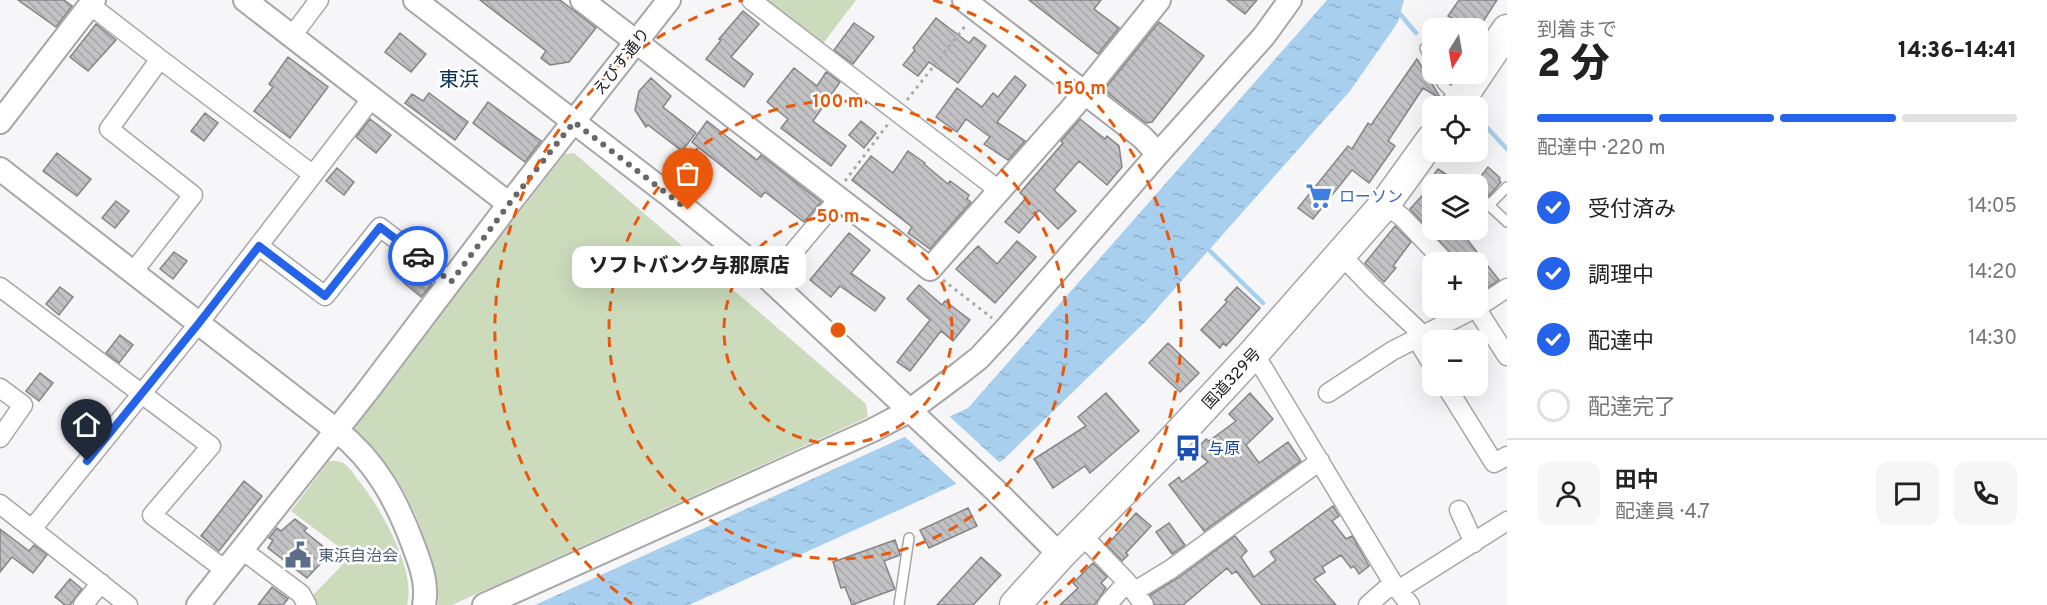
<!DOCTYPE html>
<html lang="ja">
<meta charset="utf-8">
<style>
:root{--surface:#fff;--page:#f6f6f6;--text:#222;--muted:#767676;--line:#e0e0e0;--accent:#2563eb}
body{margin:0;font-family:Overpass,"Noto Sans JP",sans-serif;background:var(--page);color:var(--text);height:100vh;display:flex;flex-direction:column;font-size:22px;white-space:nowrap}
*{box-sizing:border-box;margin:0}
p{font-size:20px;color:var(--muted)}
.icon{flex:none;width:33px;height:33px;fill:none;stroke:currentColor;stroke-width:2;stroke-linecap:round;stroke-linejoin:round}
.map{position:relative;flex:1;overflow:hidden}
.sheet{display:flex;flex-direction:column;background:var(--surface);width:540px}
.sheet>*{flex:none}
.needle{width:39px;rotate:191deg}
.buttons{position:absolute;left:1422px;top:18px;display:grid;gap:12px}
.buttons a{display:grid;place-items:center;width:66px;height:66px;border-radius:12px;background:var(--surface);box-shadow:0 6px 24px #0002;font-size:30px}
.pin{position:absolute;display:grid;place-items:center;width:51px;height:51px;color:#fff;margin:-62px -26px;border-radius:50% 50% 50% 0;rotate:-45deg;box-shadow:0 0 6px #0007}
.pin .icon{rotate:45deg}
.courier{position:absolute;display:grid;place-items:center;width:60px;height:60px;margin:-30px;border:4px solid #2563eb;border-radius:50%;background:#fff;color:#222;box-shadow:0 2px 8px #0007}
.bubble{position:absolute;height:42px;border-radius:12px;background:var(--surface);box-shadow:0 6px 24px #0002;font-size:20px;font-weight:800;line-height:42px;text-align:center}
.head em{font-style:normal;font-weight:800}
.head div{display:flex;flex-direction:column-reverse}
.head{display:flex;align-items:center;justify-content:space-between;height:102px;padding:0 30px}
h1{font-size:39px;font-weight:800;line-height:45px}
.bar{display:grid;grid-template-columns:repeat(4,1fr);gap:9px 6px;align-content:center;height:72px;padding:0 30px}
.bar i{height:8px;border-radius:4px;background:var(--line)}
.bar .on{background:var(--accent)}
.bar p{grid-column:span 4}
.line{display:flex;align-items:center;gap:15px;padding:0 30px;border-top:2px solid var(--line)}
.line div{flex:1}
.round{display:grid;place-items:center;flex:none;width:63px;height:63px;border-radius:12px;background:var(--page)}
ol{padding:0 30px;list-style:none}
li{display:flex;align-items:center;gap:18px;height:66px}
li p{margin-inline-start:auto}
li .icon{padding:6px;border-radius:50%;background:var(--accent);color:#fff;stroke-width:4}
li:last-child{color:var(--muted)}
li i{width:33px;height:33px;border:3px solid var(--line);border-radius:50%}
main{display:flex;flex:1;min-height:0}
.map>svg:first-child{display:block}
.park{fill:#cbdbbc}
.water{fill:url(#water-ripples)}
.pier{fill:#f6f6f8}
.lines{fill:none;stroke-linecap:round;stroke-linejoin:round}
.stream{stroke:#a8cfee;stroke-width:4.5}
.building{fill:url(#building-back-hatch);stroke:#858486;stroke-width:1.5}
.service-casing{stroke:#a6a6a8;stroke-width:12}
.minor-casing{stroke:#a6a6a8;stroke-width:21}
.tertiary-casing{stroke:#a6a6a8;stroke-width:26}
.trunk-casing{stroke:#a6a6a8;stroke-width:33}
.path{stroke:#aaaaac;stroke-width:3;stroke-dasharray:3 4.5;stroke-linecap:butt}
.service{stroke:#fff;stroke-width:9}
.minor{stroke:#fff;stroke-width:18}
.tertiary{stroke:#fff;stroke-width:22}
.trunk{stroke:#fff;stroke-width:30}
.done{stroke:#68686a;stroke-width:6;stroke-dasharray:0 10.8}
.route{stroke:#2563eb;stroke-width:8}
.ring{fill:none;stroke:#e8590c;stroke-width:3;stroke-dasharray:10 8}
.labels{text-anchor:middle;stroke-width:5;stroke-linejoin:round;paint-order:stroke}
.street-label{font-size:16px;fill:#1c1c1d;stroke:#fff}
.shop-label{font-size:16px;fill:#366cbe;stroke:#fff;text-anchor:start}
.transit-label{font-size:16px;fill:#164399;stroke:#fff;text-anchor:start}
.service-label{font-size:16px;fill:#4e5e75;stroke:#fff;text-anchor:start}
.quarter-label{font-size:20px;fill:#062e53;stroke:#fff}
.centre{fill:#e8590c;stroke:#fff;stroke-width:3}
.ring-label{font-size:18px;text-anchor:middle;font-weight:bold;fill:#e8590c;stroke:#fff;stroke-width:5;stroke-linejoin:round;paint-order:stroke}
</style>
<main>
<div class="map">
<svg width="1507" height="605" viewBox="0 0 1507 605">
<defs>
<pattern id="water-ripples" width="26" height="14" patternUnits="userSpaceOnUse" patternTransform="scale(1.5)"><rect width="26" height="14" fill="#a8cfee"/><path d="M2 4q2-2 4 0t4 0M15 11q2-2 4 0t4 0" fill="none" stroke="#90b1cc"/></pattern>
<pattern id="building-back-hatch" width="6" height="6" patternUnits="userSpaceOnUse" patternTransform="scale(1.5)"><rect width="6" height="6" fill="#c2c1c3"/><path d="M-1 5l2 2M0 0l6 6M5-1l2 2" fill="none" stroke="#a6a5a7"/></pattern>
</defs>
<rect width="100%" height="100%" fill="#f6f6f8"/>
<path class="park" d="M762 0H856L822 45Z
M574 153 866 404 868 417 452 605H438C440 582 434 564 426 542 410 495 392 466 355 431V422L565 154Z
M329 461C334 461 339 461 343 463 350 467 354 475 359 481 380 507 417 571 407 605H312L309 599 351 556 291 511Z"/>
<path class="water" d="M1327 0H1404L1398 22 1350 91 1146 321 1003 460 954 485 689 605H535L968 408Z"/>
<path class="pier" d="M948 415 1001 464 959 486 903 435Z"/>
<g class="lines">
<path class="stream" d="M1400 14 1416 33
M1478 118 1507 149
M1210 251 1263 303"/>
</g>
<path class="building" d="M18 0H64L72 6 56 27Z
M480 0H560L596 28 569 62 550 65 541 58 546 51Z
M1029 0H1101L1094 9 1119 28 1098 54Z
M1227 0H1257L1245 14Z
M1459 0H1497L1479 28H1444L1452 18 1448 16Z
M743 11 759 24 731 57 753 74 744 87 706 59 721 40 719 39Z
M936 18 969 43 974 37 986 46 958 83 929 62 918 76 903 65 915 50 913 48Z
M1159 22 1204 56 1152 122 1146 123 1104 90Z
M854 23 874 37 853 64 834 50Z
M96 24 116 40 88 71 70 57Z
M400 33 426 54 411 72 385 52Z
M288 57 328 87 290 138 254 111 273 87 269 84Z
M1417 59 1441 99 1423 88 1388 141 1395 146 1369 183 1352 170 1313 219 1298 208 1348 146 1352 149 1368 123 1371 125Z
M794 68 817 86 826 72 840 82 813 121 846 146 831 166 781 128 788 119 767 102Z
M1015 76 1026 85 997 122 1025 141 1008 160 984 144 990 137 966 119 957 132 936 117 957 88 982 107 993 93 998 97Z
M651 78 671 96 663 107 696 133 682 151 648 125 646 127 635 110 639 91Z
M429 93 468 122 455 140 405 103 412 94 423 101Z
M488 102 541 141 525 162 473 123Z
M205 113 218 123 204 141 191 131Z
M370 119 391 135 376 153 356 137Z
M1080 119 1105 139 1107 136 1119 146 1122 167 1107 185 1079 161 1054 190 1076 211 1058 229 1039 210 1019 233 1005 222 1026 198 1020 193 1063 143 1061 141Z
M707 121 757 160 761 155 821 202 804 222 765 192 761 197 692 142Z
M861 121 876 133 864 148 849 135Z
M908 151 925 163 924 164 948 184 950 181 969 195 967 199 971 202 930 249 908 233 912 227 852 180 871 156 893 173Z
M57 153 91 179 77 196 43 171Z
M1488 167 1500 178 1499 180 1501 182 1489 196 1478 184H1475Z
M337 168 354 182 344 195 326 181Z
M1438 169 1461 184H1427Z
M1432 185V230H1462L1469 236 1466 238 1499 280 1478 294V262H1459L1410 209Z
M116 201 129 211 115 228 102 218Z
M1395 226 1411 242 1393 266 1396 268 1384 282 1365 263Z
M849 233 870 250 851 273 885 298 875 311 840 286 831 297 810 280Z
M1017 241 1036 257 995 303 956 269 978 246 997 264Z
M174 252 187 261 173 279 160 269Z
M414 270 432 284 421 297 403 282Z
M919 285 942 305 945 301 970 320 953 341 941 331 910 371 897 362 930 320 907 299Z
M60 287 73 297 59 315 46 304Z
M1237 287 1260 308 1226 346 1223 343 1220 348 1201 330 1227 302 1225 300Z
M120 335 133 345 119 363 106 353Z
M1168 343 1199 373 1180 392 1149 363Z
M40 373 53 383 39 401 26 391Z
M1106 393 1139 431 1090 473 1085 466 1053 488 1034 459 1086 426 1078 417Z
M1250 393 1273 419 1246 445 1259 463 1288 442 1301 461 1204 531 1169 485 1179 477 1182 482 1208 462 1195 451 1206 439 1209 441 1236 421 1229 414Z
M244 481 262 496 219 551 201 536Z
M1333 506 1339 516 1332 521 1346 539 1352 536 1369 566 1359 574 1354 566 1351 568 1341 555 1322 567 1325 572 1314 579 1336 605H1262L1236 571 1232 574 1227 568 1183 605H1155L1150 595 1178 578 1235 536 1247 551 1241 557 1254 577 1276 560 1270 552Z
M968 508 977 526 929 548 920 530Z
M1136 513 1151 526 1126 553 1128 555 1122 561 1107 545Z
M295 519 307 528 304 531 325 548 317 561 320 564 307 578 268 548 273 540 269 538 277 528 281 531Z
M1169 523 1185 545 1172 554 1156 532Z
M0 529 29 551 34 545 47 555 33 573 12 557 0 572Z
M895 540 900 555 884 561 895 589 852 605 845 587 841 588 833 562Z
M981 557 1001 575 973 605H937Z
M1093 563 1107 577 1101 583 1106 588 1096 603 1094 605H1060L1078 588 1073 583Z
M70 579 82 589 70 605H65L55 597Z
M272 587 288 599 283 605H258Z"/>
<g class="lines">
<g class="service-casing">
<path id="service" d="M1425 48 1432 64
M1437 74 1443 85 1455 97
M1478 195 1507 222
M1489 205 1507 187
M899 605 909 538"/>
</g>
<g class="minor-casing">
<path id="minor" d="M751 0 1000 191
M90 5 160 59 312 174
M292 36 319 0
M1385 204 1402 217 1445 262
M259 246 325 296 380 227 451 282
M1341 255 1372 287 1423 335
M133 272 193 195 109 129 160 59
M770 280 839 198
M0 287 211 446 152 515 225 570
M1478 307 1507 288
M1476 308 1507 356
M1416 338 1432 364
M1254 353 1393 583 1410 605
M1446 386 1494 463 1507 456
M0 388 23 405 0 438
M1328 393 1392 351 1476 308
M0 504 128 605
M1459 510 1474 543
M32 529 199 323 372 98
M1081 534 1127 582 1144 605
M241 549 301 594 307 605
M1398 590 1507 521
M1135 591 1171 569 1320 461
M83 605 101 583
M1107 605 1127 582
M1368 605 1393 583"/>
</g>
<g class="tertiary-casing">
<path id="tertiary" d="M245 0 509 204
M415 0 669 195 744 256 995 490 1060 555
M582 0 930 269 1073 107 1159 0
M964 0 1142 137 1158 154
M0 122 94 0
M0 169 336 430C376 461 397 501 414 547 421 566 428 584 424 605
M198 605 366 393 509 204 669 0
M484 605 873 430 909 411 960 373 979 358 1005 330 1158 154 1264 36 1290 0"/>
</g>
<g class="trunk-casing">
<path id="trunk" d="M1456 106 1507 30
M1015 605 1060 555 1165 449 1254 353 1385 204 1432 139"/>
</g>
<path class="path" d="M907 100 966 25
M845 181 888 124
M943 280 992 318"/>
<use href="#service" class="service"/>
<use href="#minor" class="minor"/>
<use href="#tertiary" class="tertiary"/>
<use href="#trunk" class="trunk"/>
</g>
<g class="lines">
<path class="done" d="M418 256 451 282 509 204 574 122 688 210"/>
<path class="route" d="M87 461 199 323 259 246 325 296 380 227 418 256"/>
</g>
<g class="ring">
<circle cx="838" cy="330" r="114"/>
<circle cx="838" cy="330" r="229"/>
<path d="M632 604A343 343 0 0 1 743 0M933 0A343 343 0 0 1 1044 604"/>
</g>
<defs>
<g id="supermarket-bare" transform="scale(2.07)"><path d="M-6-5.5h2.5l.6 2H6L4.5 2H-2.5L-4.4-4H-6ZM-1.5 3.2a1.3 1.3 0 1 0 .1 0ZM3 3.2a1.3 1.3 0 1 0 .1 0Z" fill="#3f7fe0" stroke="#fff" stroke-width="2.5" paint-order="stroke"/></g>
<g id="bus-bare" transform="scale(2.07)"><path d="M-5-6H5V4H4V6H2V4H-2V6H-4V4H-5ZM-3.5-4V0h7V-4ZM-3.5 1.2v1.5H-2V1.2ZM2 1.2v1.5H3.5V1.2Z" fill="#1a4fb4" stroke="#fff" stroke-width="2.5" paint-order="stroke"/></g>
<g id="civic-bare" transform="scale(2.07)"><path d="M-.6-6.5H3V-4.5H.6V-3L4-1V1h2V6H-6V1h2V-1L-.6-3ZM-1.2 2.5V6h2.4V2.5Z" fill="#5c6f8a" stroke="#fff" stroke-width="2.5" paint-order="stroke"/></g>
</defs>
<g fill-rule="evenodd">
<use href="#supermarket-bare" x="1319" y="196"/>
<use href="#bus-bare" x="1188" y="448"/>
<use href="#civic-bare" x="298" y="555"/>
</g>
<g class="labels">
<g class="street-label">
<text transform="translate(621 61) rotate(-52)" y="6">えびす通り</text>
<text transform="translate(1231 378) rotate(-47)" y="6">国道329号</text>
</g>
<g class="shop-label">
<text x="1339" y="202">ローソン</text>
</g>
<g class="transit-label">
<text x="1208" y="454">与原</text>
</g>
<g class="service-label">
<text x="318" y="561">東浜自治会</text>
</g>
<g class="quarter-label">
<text x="459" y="86">東浜</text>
</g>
</g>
<circle cx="838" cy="330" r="9" class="centre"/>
<g class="ring-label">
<text x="1081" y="94">150 m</text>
<text x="838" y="107">100 m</text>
<text x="838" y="222">50 m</text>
</g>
</svg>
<div class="buttons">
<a><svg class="needle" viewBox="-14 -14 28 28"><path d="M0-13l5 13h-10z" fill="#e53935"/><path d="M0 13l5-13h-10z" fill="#767676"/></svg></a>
<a><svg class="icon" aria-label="locate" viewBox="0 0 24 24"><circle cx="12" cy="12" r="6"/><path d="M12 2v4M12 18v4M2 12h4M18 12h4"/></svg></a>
<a><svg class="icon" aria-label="layers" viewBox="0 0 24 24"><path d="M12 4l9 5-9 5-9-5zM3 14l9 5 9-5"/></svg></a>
<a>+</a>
<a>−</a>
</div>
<div class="pin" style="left:688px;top:210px;background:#ea580c"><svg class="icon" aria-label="bag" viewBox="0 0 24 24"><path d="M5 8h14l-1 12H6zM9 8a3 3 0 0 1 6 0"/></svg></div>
<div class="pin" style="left:87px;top:461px;background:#1f2937"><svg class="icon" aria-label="home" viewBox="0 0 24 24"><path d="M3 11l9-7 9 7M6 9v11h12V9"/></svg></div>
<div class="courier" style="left:418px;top:256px"><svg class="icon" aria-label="car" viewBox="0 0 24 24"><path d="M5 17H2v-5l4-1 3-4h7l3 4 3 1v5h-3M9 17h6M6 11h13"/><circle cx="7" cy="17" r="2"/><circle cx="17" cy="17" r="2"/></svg></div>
<div class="bubble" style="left:572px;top:246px;width:234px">ソフトバンク与那原店</div>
</div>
<section class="sheet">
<div class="head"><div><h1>2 分</h1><p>到着まで</p></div><em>14:36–14:41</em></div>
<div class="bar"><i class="on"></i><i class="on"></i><i class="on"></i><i></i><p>配達中 · 220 m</p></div>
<ol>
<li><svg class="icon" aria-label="check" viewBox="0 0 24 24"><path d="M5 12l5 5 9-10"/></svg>受付済み<p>14:05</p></li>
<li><svg class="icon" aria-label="check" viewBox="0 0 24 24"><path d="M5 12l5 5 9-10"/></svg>調理中<p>14:20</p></li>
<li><svg class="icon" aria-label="check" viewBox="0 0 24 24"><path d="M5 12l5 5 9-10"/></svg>配達中<p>14:30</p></li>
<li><i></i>配達完了</li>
</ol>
<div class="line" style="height:108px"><a class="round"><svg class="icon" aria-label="person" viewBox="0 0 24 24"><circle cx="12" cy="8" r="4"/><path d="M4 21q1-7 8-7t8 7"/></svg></a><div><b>田中</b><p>配達員 · 4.7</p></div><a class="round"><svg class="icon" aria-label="chat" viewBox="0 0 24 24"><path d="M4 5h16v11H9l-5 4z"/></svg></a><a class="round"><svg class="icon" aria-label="phone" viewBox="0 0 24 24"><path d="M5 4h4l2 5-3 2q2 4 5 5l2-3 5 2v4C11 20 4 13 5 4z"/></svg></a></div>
</section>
</main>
